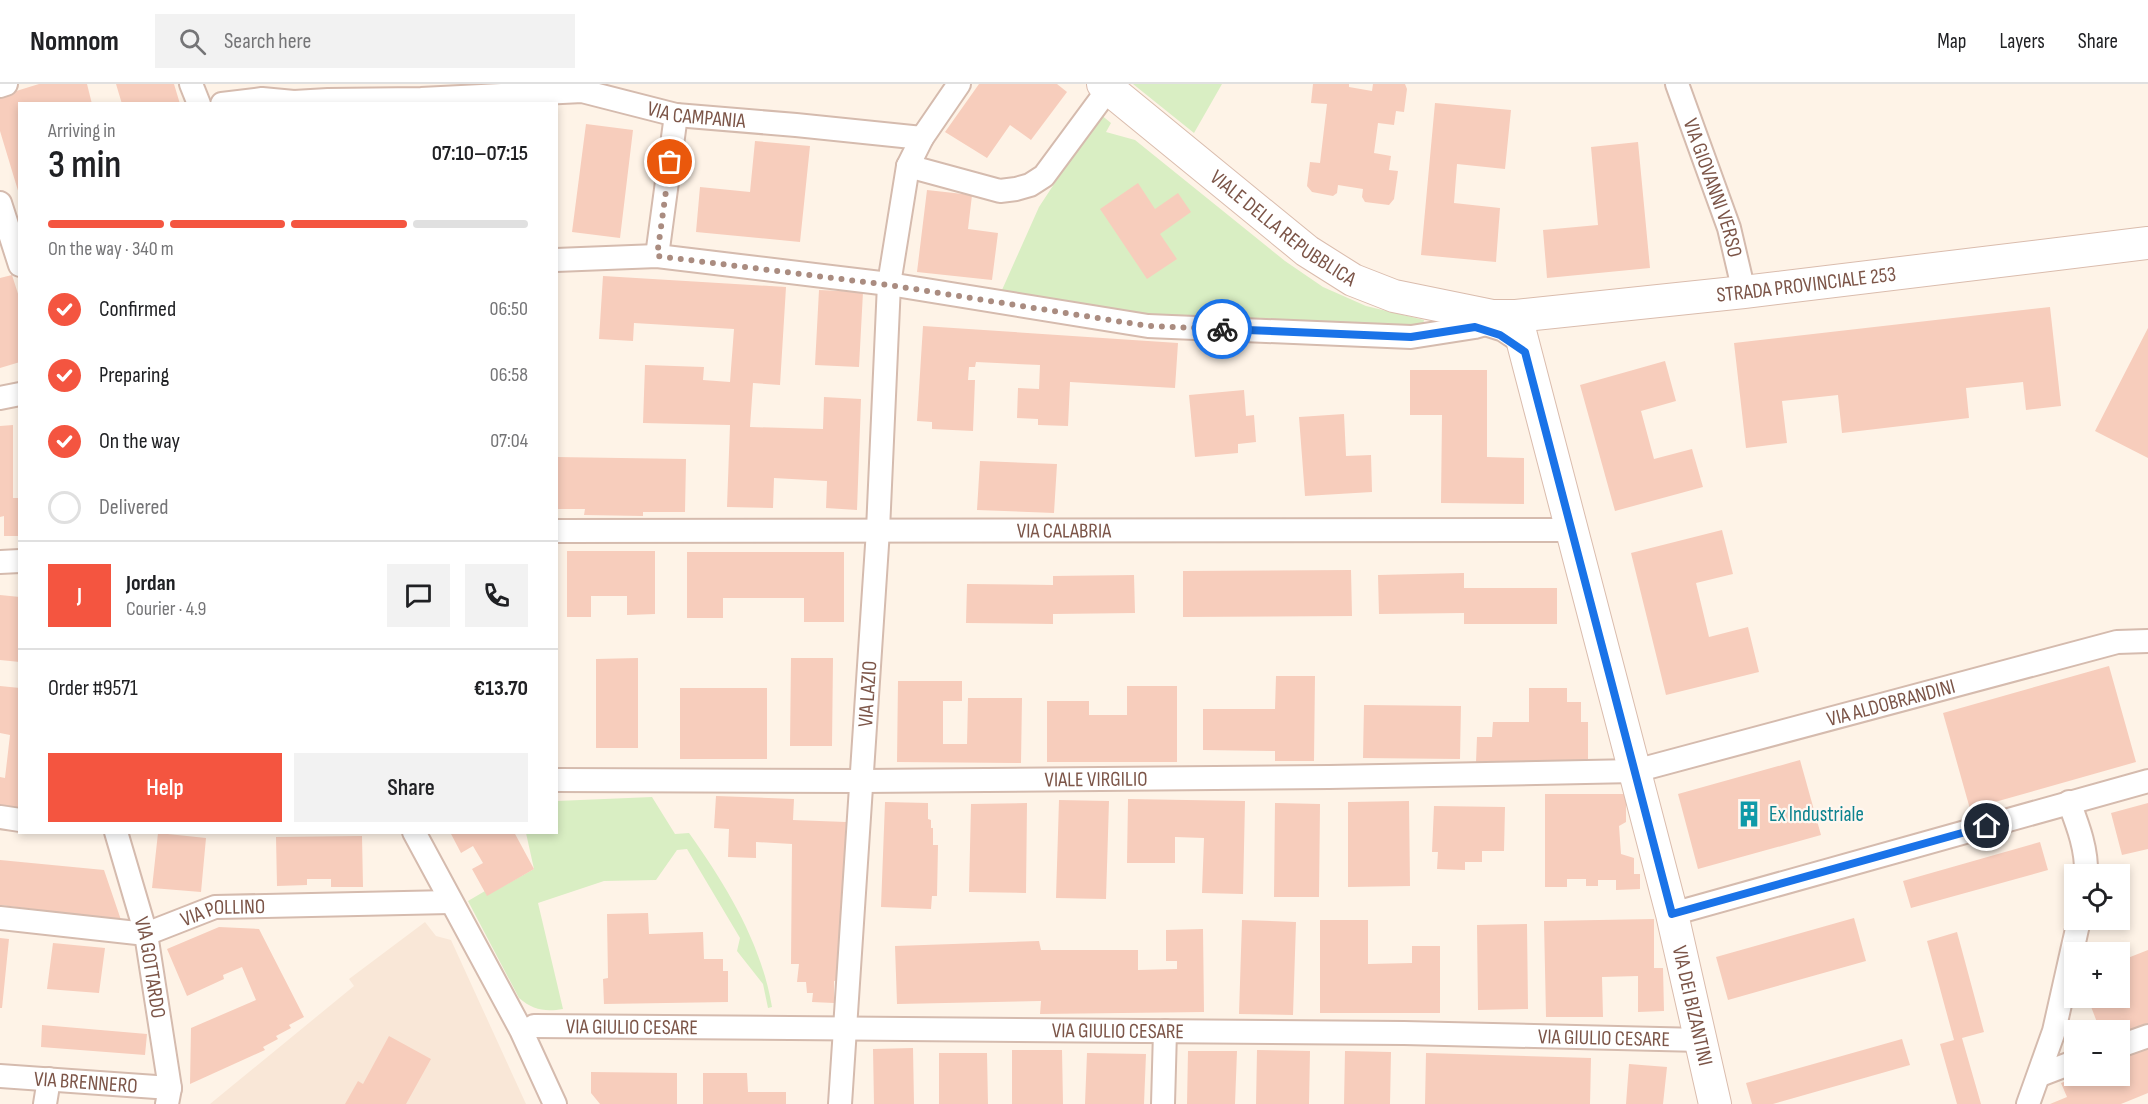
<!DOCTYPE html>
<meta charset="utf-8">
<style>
:root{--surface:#fff;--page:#f2f2f2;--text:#202124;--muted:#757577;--line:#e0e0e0;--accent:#f45540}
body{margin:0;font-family:"Sofia Sans Condensed",sans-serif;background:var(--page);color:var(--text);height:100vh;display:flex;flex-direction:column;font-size:22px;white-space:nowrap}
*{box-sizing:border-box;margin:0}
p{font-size:20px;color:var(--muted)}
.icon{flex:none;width:33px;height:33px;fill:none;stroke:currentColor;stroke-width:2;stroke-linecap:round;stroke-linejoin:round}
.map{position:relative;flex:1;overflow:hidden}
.drawer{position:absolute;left:18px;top:18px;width:540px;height:732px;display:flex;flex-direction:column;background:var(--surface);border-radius:0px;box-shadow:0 3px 9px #0003}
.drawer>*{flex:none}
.controls{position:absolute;left:2064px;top:780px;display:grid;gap:12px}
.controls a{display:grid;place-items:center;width:66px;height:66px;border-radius:0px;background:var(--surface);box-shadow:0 3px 9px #0003;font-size:30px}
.pin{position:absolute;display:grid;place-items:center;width:51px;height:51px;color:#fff;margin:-26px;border:3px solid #fff;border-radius:50%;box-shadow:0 2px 6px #0007}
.courier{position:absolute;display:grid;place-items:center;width:60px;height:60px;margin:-30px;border:4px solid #1a73e8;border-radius:50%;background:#fff;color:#222;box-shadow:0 2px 8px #0007}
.head em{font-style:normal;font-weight:600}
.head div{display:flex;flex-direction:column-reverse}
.head{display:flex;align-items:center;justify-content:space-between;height:102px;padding:0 30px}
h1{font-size:39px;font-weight:600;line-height:45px}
.bar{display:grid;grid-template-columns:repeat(4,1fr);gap:9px 6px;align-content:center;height:72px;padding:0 30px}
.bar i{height:8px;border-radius:4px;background:var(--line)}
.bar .active{background:var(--accent)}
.bar p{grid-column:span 4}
.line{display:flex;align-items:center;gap:15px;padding:0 30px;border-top:2px solid var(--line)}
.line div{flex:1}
.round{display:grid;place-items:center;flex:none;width:63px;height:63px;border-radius:0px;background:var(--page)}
ol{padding:0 30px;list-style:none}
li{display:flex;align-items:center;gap:18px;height:66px}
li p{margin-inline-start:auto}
li .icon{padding:6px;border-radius:50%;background:var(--accent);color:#fff;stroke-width:4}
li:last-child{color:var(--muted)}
li i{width:33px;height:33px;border:3px solid var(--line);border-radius:50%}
.button{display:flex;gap:12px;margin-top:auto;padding:12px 30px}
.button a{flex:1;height:69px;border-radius:0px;background:var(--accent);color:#fff;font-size:24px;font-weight:600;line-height:69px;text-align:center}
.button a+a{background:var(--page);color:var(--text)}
header{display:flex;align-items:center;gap:36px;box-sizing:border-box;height:84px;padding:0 30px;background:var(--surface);border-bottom:2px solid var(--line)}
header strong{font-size:28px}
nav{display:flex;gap:33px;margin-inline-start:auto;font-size:21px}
.search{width:420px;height:54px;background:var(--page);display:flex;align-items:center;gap:15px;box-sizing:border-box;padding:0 21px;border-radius:0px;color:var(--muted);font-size:22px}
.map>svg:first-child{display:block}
.residential{fill:#f9e7d7}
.green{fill:#d9eec3}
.building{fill:#f7cdbc}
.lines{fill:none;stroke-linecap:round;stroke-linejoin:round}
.lane-casing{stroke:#d5bbae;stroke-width:14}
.street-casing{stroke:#d5bbae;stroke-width:26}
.secondary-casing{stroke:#dabcad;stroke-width:34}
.lane{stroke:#fff;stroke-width:10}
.street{stroke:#fff;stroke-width:22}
.secondary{stroke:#fff;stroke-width:32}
.done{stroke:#aa8c80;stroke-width:6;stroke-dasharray:0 10.8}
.route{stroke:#1a73e8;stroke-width:8}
.labels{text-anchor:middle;stroke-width:4.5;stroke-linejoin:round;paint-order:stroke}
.street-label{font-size:21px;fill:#7c5548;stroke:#fff7f0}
.culture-label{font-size:21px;fill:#0d838f;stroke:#fff7f0;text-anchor:start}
</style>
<header>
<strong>Nomnom</strong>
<div class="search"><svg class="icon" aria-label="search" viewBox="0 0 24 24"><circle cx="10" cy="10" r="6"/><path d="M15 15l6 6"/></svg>Search here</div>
<nav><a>Map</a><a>Layers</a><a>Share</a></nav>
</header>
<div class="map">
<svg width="2148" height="1020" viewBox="0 0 2148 1020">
<rect width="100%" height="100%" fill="#fef3e7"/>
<path class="residential" d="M425 838 436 852 451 856 526 1020H210L354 902 349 895Z"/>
<path class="green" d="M1133 0H1222L1194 49Z
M1100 30 1111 39 1106 48 1135 56 1285 177 1323 203 1366 222 1424 236 1423 241 1150 233 1002 206 1039 123Z
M652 713 675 750 689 749C726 801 761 858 772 923L768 924 763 900 737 867 740 854 687 765 677 766 656 796 604 797 538 819 563 925C545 928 533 926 519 914L468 817 485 807 487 811 534 785 526 749 556 748 557 717Z"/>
<path class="building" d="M39 0H87L92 20H20L19 110 0 47V12Z
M116 0H174L180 20H122Z
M979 0H1057L1067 8 1031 56 1010 41 987 74 945 48Z
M1313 0H1349V3L1372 7 1373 0H1405L1407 5 1404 28 1396 27 1394 41 1378 39 1374 69 1391 72 1389 86 1398 87 1394 115 1389 121 1365 118 1362 113 1363 105 1338 101 1337 109 1333 112 1312 108 1307 102 1310 78 1320 79 1327 20 1311 19Z
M1435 19 1511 26 1505 85 1457 80 1454 119 1500 124 1496 178 1421 171Z
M586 40 633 46 620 154 572 148Z
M755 57 810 62 800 158 696 148 700 103 750 108Z
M1638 58 1650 184 1547 194 1543 146 1598 141 1591 63Z
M1138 99 1155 125 1178 109 1191 128 1160 150 1177 175 1147 195 1100 125Z
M927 106 972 111 968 145 998 149 992 196 917 188Z
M12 191 20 216V278L0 284V194Z
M603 192 786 203 780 301 753 299 750 343 823 345 824 313 861 315 857 426 826 424 827 397 774 394 773 424 727 423 730 341 643 339 645 281 704 283 703 296 730 298 734 245 634 239 633 257 599 255Z
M819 206 863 208 859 283 815 281Z
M2050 223 2061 322 2026 326 2023 298 1966 304 1969 334 1842 349 1838 311 1782 317 1787 359 1746 364 1734 259Z
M923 242 1178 259 1175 304 1070 298 1068 342 1038 341V335L1017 334 1018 304 1039 305 1040 281 976 278 975 283H969L968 296H975L973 347 932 345V338L917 337Z
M2148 244V374L2095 347Z
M1665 277 1676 317 1641 327 1654 375 1692 365 1703 403 1615 427 1580 301Z
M1410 286H1487V373L1524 374V420L1441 419 1442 331H1410Z
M1244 306 1246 332 1254 331 1256 358 1238 360V369L1195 373 1189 311Z
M1344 330 1346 372 1371 371 1372 408 1305 412 1299 333Z
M13 341V414H20V452H4V432L0 433V342Z
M556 373 686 375 685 428H643V432L584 431 585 425H556Z
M980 377 1057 380 1054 429 977 426Z
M1722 446 1733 490 1696 499 1709 553 1748 543 1759 588 1666 611 1631 469Z
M567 467H655V530L627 531V512H591V533H567Z
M687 468H844V538H804V514H723V534H687Z
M1351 486 1352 532 1183 533V487Z
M1464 489V504H1557V540H1464V529L1379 530 1378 491Z
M1134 491 1135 529 1053 530V540L966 539 967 500 1053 501V492Z
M0 511 20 513V578L0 576Z
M638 574V664H596V575Z
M791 574H833L832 662H790Z
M2109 582 2136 678 1970 725 1943 629Z
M1276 592H1315L1314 677H1275V667L1203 666V625H1275Z
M898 597H962V617H943V660H967L968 614H1022L1021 679 897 678Z
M0 602 20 604V724L0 722V693L5 694 10 651 0 649Z
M1127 602H1177V678H1047V617H1089V631H1127Z
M680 604H767V675H680Z
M1529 604H1567V618H1581V638H1588V679L1476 678 1477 653H1492L1493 638H1529Z
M1364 621 1461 622 1460 675 1363 674Z
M1800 676 1821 751 1698 785 1678 710Z
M1545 710H1626V738L1619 742 1621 770 1634 774V790H1640V805L1616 806V796H1598V802H1586V795H1567V803H1545Z
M716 712 794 715 793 736 846 738 839 896 834 897V919L812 918 813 909H807L806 898H797L799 880H791L792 760 756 758V774L728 773 729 745 714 744Z
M1128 715 1245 717 1243 810 1202 809 1204 754 1175 753V779H1127Z
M1059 716 1109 717 1106 815 1056 814Z
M1409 717 1410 802 1348 803V718Z
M885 718 928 719V735L931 736V744H933V761H938L937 812H932L931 825 881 823Z
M1027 719 1026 809 969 808 971 720Z
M1275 719 1320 720 1319 813H1274Z
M2148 719V765L2122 771 2111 729Z
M1434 722 1505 723 1504 767H1482V778H1465V786L1437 785 1438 768H1432Z
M450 748H514L534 785 487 812 472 785 483 779 473 762 461 769Z
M158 749 206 754 201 808 152 804Z
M362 752 363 803H331V795H307V801L277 802 276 753Z
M2040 758 2048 786 1911 824 1903 797Z
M0 776 104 786 121 836 0 821Z
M648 829 649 850 703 848 704 875H723V887H728V918L604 920 603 895 608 894 607 830Z
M1854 834 1866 877 1728 916 1716 873Z
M1654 835V884H1663L1664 927 1638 928V892L1602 893 1603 933H1546L1544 837Z
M1242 836 1296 838 1293 931 1239 930Z
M1320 836H1368V880L1412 879V862H1440V929H1320Z
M1527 840 1528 925 1478 926 1477 841Z
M219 843 259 845 304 933 289 941 291 944 276 952 278 955 263 963 265 966 190 1000 191 944 256 916 242 883 223 891 224 895 187 912 167 865Z
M1203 845 1204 928 1040 930 1041 917 897 920 895 862 1039 857 1041 866H1138V886L1177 885V877H1166V846Z
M1957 848 1984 948 1962 954 1981 1020H1957L1940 960 1954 956 1927 857Z
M0 854 9 855 2 924H0Z
M53 859 105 864 99 909 47 905Z
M2148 866V939L2120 950V946H2100L2090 920 2106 914H2120V908L2129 905 2120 877Z
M42 941 147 950 145 971 41 963Z
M389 952 431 975 406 1020H345L358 997 363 1000Z
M1902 955 1910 981 1773 1020H1752L1746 999Z
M913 964 914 1020H874L873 965Z
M2148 964V1009L2121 1020H2050L2067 1013 2061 999 2080 992H2120V975Z
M1012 966H1062L1063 1020H1012Z
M1257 966 1310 967 1309 1020H1256Z
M1188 967H1237L1235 1020H1187Z
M1345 967 1391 968 1390 1020H1344Z
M939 969H987L988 1020H939Z
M1087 969 1146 970 1144 1020H1085Z
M1426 969 1591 974 1590 1020H1425Z
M1629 980 1667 983 1663 1020H1626Z
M591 988 677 989V1020H600L591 1009Z
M703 989H747L748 1008H786V1020H703Z"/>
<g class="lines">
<g class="lane-casing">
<path id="lane" d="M1481 245 1500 251 1515 261"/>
</g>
<g class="street-casing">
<g id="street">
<path d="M191 0 199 20"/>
<path id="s1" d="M1677 0 1729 144 1744 208"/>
<path d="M0 2 6 0"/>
<path id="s2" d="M222 20 262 15 294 18 328 16 421 15 582 7 676 31 796 41 922 54"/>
<path d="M908 82 1000 107 1016 105 1030 101 1044 92 1109 4"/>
<path d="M0 119 20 181"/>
<path d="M657 172 676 31"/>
<path d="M556 176 657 172 889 200 1148 242 1411 253 1475 243 1489 239 1492 232"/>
<path d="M0 314 20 310"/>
<path id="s3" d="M556 447 1571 446"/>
<path d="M0 478 20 477"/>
<path id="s4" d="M556 696 862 697 1329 693 1635 687 2117 558 2148 557"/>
<path d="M2069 718C2078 742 2087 765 2086 790"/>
<path d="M0 733 20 736"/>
<path id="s5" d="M116 748 146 850 170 1004 167 1020"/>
<path d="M414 748 521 946 555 1020"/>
<path d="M1672 830 2148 697"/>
<path id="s6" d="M0 834 146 850 215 823 450 818"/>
<path id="s7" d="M534 942 1404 949 1701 956"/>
<path d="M2120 962 2148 952"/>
<path d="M2040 991 2074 978"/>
<path id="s8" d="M0 992 170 1004"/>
<path d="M45 1020 49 995"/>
<path id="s9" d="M840 1020 878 446 889 200 908 82 922 54 959 0"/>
<path d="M1163 1020 1165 947"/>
<path d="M2028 1020 2054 947 2079 836"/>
</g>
</g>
<g class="secondary-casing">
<g id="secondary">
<path id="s10" d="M1103 0 1307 167 1353 196 1394 212 1492 232H1516L1744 208 2148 159"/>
<path id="s11" d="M1516 232 1672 830 1715 1020"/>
</g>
</g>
<use href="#lane" class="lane"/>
<use href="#street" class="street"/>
<use href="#secondary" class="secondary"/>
</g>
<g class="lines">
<path class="done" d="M670 78 657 172 889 201 1148 242 1222 245"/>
<path class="route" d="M1222 245 1411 253 1475 243 1500 251 1525 268 1672 830 1987 742"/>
</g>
<defs>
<g id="building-bare" transform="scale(2.07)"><path d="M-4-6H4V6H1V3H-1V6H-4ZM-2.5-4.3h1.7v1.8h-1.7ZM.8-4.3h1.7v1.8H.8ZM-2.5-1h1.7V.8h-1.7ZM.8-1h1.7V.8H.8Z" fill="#0f9aa8" stroke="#fff7f0" stroke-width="2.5" paint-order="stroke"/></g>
</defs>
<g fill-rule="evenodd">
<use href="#building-bare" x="1749" y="730"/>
</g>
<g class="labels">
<g class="street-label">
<text dy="7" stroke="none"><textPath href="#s2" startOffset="478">VIA CAMPANIA</textPath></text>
<text dy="7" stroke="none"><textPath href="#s1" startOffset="110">VIA GIOVANNI VERSO</textPath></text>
<text dy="7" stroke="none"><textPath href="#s10" startOffset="231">VIALE DELLA REPUBBLICA</textPath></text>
<text dy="7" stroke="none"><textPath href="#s10" startOffset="778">STRADA PROVINCIALE 253</textPath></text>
<text dy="7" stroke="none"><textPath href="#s3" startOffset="508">VIA CALABRIA</textPath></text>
<text dy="7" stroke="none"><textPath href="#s9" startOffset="411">VIA LAZIO</textPath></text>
<text dy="7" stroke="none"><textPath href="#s4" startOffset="1344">VIA ALDOBRANDINI</textPath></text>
<text dy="7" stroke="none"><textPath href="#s4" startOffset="540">VIALE VIRGILIO</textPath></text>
<text dy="7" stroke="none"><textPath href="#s6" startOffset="228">VIA POLLINO</textPath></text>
<text dy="7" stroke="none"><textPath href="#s5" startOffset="140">VIA GOTTARDO</textPath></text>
<text dy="7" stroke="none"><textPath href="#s11" startOffset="712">VIA DEI BIZANTINI</textPath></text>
<text dy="7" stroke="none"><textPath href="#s7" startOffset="98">VIA GIULIO CESARE</textPath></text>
<text dy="7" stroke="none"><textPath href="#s7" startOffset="584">VIA GIULIO CESARE</textPath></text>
<text dy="7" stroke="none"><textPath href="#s7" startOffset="1070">VIA GIULIO CESARE</textPath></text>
<text dy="7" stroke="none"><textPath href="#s8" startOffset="86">VIA BRENNERO</textPath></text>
</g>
<g class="culture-label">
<text x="1769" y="737">Ex Industriale</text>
</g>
</g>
</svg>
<div class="controls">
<a><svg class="icon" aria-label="locate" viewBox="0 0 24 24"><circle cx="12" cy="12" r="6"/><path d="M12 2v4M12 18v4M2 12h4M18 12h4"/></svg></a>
<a>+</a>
<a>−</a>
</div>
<div class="pin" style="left:670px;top:78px;background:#ea580c"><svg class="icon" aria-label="bag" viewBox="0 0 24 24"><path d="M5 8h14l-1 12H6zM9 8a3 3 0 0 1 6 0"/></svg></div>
<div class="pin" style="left:1987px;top:742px;background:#1f2937"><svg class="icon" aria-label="home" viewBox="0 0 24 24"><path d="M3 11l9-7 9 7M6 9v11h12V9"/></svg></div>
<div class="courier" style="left:1222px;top:245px"><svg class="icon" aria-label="bike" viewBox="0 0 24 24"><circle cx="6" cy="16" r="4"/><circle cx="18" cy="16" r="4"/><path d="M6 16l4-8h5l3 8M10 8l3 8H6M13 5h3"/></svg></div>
<section class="drawer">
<div class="head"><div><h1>3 min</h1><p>Arriving in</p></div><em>07:10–07:15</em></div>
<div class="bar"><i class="active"></i><i class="active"></i><i class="active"></i><i></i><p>On the way · 340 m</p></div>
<ol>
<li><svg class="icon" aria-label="check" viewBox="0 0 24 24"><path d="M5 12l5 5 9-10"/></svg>Confirmed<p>06:50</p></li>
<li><svg class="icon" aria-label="check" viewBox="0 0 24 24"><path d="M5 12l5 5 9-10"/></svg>Preparing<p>06:58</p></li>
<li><svg class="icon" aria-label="check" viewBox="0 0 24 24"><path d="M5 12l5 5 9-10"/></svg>On the way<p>07:04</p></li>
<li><i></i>Delivered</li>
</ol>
<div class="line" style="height:108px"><b class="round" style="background:var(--accent);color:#fff">J</b><div><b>Jordan</b><p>Courier · 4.9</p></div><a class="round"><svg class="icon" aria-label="chat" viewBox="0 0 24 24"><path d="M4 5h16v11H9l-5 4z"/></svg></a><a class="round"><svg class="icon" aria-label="phone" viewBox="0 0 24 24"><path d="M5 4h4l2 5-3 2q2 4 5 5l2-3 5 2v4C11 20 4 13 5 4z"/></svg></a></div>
<div class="line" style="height:78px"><div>Order #9571</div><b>€13.70</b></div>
<div class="button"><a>Help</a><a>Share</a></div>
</section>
</div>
